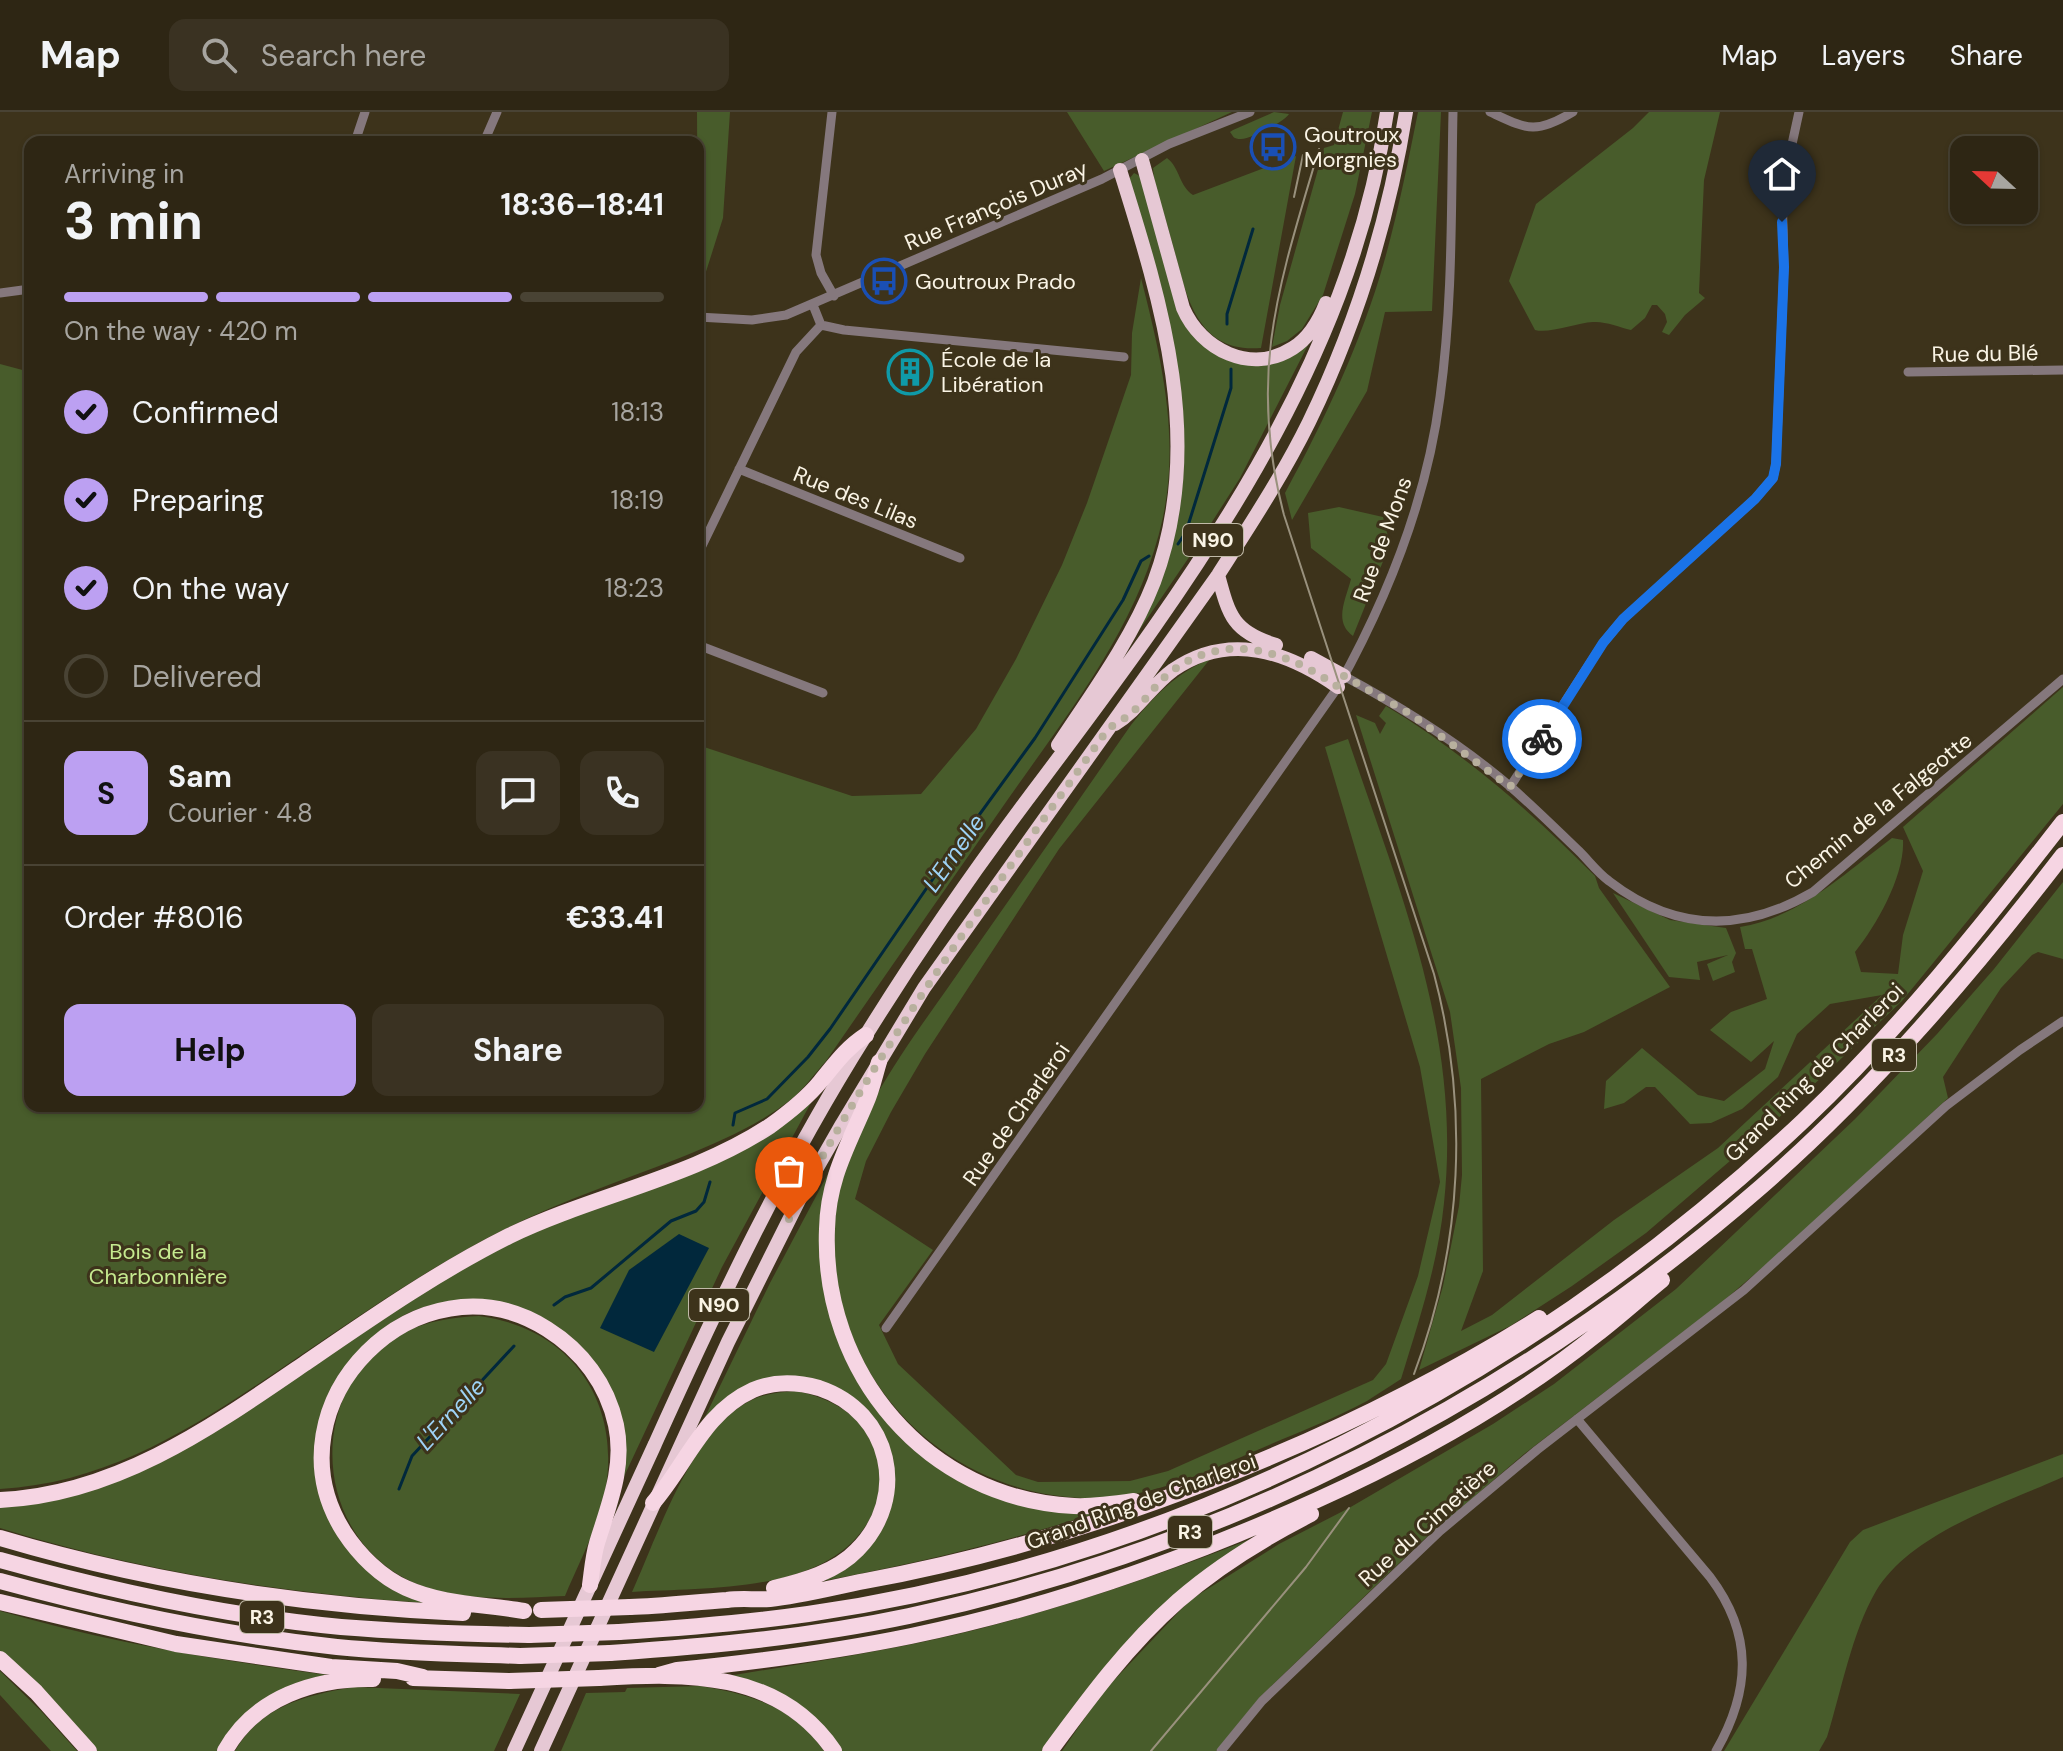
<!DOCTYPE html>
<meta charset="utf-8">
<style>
:root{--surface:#2e2614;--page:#3a3222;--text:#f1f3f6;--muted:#a7a5a0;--line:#494334;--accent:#bca0f2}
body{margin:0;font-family:"DM Sans",sans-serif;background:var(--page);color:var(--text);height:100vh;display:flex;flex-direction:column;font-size:30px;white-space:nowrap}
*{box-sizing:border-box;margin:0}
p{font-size:26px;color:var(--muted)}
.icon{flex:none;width:44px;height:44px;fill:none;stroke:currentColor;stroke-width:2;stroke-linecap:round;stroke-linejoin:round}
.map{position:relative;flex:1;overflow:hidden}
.drawer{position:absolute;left:24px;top:24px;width:680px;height:976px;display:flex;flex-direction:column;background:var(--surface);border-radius:16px;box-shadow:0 2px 6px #0004,0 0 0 2px var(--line)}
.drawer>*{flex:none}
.needle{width:52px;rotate:292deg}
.buttons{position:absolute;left:1950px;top:24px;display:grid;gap:16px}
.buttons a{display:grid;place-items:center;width:88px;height:88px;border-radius:16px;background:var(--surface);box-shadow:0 2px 6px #0004,0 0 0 2px var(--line);font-size:40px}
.pin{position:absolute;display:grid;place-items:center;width:68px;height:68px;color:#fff;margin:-82px -34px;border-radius:50% 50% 50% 0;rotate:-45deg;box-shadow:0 0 8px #0007}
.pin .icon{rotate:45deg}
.courier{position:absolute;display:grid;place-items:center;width:80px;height:80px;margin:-40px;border:6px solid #1a73e8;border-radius:50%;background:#fff;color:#222;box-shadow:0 2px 10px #0007}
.head em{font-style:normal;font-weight:700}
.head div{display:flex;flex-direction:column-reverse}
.head{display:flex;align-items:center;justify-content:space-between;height:136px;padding:0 40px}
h1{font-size:52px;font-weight:700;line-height:60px}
.bar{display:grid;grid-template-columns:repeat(4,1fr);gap:12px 8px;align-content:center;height:96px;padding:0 40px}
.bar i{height:10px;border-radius:6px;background:var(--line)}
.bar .current{background:var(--accent)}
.bar p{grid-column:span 4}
.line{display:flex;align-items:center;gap:20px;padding:0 40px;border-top:2px solid var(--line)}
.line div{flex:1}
.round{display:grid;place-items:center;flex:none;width:84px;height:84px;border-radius:16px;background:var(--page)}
ol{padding:0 40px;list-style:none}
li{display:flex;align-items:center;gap:24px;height:88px}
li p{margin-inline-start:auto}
li .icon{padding:8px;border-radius:50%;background:var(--accent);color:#111;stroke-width:4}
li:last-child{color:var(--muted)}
li i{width:44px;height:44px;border:4px solid var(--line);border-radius:50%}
.action{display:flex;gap:16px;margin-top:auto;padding:16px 40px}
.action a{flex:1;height:92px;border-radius:16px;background:var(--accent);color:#111;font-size:32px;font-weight:700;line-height:92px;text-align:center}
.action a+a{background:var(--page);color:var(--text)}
header{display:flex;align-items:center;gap:48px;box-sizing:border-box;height:112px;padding:0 40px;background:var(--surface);border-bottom:2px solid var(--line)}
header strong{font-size:38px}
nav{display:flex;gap:44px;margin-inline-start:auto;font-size:28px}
.search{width:560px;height:72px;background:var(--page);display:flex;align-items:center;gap:20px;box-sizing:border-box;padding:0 28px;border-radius:16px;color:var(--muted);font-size:30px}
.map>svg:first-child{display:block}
.green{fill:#485c2b}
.water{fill:#01283c}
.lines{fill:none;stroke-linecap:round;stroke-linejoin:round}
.stream{stroke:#01283c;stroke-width:3}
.minor{stroke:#85787d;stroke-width:9}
.trunk{stroke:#e6c8d4;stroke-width:14}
.motorway{stroke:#f6d5e3;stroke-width:16}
.tram{stroke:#99917d;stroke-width:2}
.motorway-bridge{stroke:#f6d5e3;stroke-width:16}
.done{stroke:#b8b09e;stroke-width:8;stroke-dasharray:0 14.4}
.route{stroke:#1a73e8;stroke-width:10}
.labels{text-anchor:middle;stroke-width:6;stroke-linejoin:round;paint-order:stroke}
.shield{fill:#3d331b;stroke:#c1baa8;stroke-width:2}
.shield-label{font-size:20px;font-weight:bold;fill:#faf4e5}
.poi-label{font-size:22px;fill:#faf4e5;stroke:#3d331b;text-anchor:start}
.street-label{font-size:22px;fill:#faf4e5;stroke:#3d331b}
.park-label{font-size:22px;fill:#c5ea8f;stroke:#3d331b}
.water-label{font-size:24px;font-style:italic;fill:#9ed3f6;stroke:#3d331b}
</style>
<header>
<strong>Map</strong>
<div class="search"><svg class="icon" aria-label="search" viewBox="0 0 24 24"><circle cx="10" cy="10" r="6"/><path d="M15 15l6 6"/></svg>Search here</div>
<nav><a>Map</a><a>Layers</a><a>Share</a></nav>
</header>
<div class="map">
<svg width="2063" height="1639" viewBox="0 0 2063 1639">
<rect width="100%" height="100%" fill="#3d331b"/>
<path class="green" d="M697 0H730L723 106 698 185Z
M1067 0H1232L1104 59Z
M1274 0 1289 2C1284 10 1251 27 1241 27 1233 27 1234 25 1230 20L1233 18Z
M1343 0H1372L1355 82 1323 183 1302 217 1287 229 1272 235 1280 193 1324 36 1334 33Z
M1418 0H1441L1432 199 1385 200 1367 279 1292 408 1285 381C1325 307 1361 231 1384 150 1398 101 1408 50 1418 0Z
M1649 0H1720L1704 68 1699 181 1705 186 1685 203 1669 223 1662 220 1667 210 1665 202 1657 193H1652L1645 206 1631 218C1619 215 1605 209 1593 210 1576 211 1549 222 1535 218L1509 169 1536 92 1633 16Z
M1296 44 1261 236C1191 242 1185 173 1170 123 1165 102 1154 78 1153 56L1167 46C1180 56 1179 74 1193 83Z
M1134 61 1140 64 1181 203 1239 250 1310 229 1240 366 1196 435 1134 526 1178 407 1183 366 1184 326 1129 67Z
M1141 166C1161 245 1180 324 1163 405 1140 513 1068 601 1006 690 946 776 886 862 826 949 816 960 806 974 794 985 761 1012 721 1029 682 1045 624 1068 563 1088 507 1116 434 1152 368 1198 301 1243 208 1306 116 1371 0 1377V252L30 260V994H698V633L852 684 921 682 976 617 1016 547 1062 453 1087 391 1131 263 1132 221Z
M1339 395 1383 405 1390 432 1353 524C1333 510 1346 487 1351 467L1311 436 1308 401Z
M1210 547 1059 737 925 942 891 1000 866 1049 855 1087 933 1138 879 1213 898 1252 1016 1363 1038 1370 1130 1369 1168 1359 1373 1268 1386 1252 1418 1164 1440 1070 1420 955 1325 635 1348 627C1400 781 1462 924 1444 1091 1438 1151 1419 1209 1401 1267 1390 1274 1378 1282 1367 1289 1330 1309 1289 1324 1250 1341 1203 1362 1154 1383 1102 1386 1013 1389 928 1347 878 1273 839 1216 825 1141 840 1073 859 991 919 919 965 851 1021 771 1076 692 1131 613 1154 584 1176 561 1210 547Z
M2063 575V692L1902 889 1766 1018 1646 1121 1572 1174 1510 1214 1419 1258 1443 1174 1459 1094 1462 1063 1461 976 1450 900 1356 603 1375 611 1380 622 1386 611 1379 604 1386 594C1464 641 1531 700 1595 764L1599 776 1670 875 1584 920 1549 932 1481 967 1483 1159 1461 1219 1492 1203 1614 1108 1718 1036 1882 883 1830 892 1797 922 1778 965 1742 997 1711 1011 1690 1012 1655 975H1646L1624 991 1604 997 1606 969 1642 936 1698 983 1724 989 1765 957 1774 929 1751 950 1710 918 1731 900 1767 887 1752 837H1745L1740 815C1800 805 1845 761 1892 726L1903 728C1905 763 1877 813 1855 840L1861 860 1898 862 1903 823 1923 759 1903 715Z
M2063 770V847L2038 840 2032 843 2001 876 1943 965 1948 986 1791 1131 1722 1190 1524 1342 1421 1430 1260 1585 1216 1639H1062L1102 1581 1190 1488 1279 1432 1349 1396 1493 1312 1554 1272 1676 1177 1855 1007 1937 922 1994 857Z
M1613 781 1670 808 1726 816 1736 841 1732 850 1735 860 1713 869 1707 852 1728 843 1697 850 1700 868 1669 865Z
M813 987 722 1155 621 1371 620 1311 548 1211C518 1206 474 1193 445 1192 391 1191 325 1263 320 1314 318 1336 330 1387 334 1412L426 1491C282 1481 138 1459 0 1416V1392L131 1362 464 1153 545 1115 675 1066Z
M831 1056 821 1103 819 1139 823 1174 831 1208 842 1238 858 1270 874 1294 896 1319 974 1374 1103 1399C1009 1429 915 1452 817 1470L884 1411 876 1311 790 1265 704 1307 770 1171Z
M479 1204C571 1216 622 1290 605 1380 598 1416 579 1450 565 1484 511 1486 447 1492 399 1463 309 1409 310 1270 403 1221 427 1209 453 1205 479 1204Z
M796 1279C833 1287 861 1302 875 1338 882 1358 882 1379 874 1398 838 1483 709 1475 632 1480 658 1423 693 1313 754 1287 767 1281 782 1280 796 1279Z
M2063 1342V1365C2003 1392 1911 1421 1876 1479 1852 1520 1841 1580 1827 1625L1819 1639H1724L1850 1430 1863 1418Z
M1251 1427 1214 1452 1044 1639H842L823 1616 728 1564C812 1550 896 1538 979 1517 1072 1493 1162 1462 1251 1427Z
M0 1499C110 1531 222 1549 335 1564L302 1570 219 1639H95L0 1540Z
M0 1559 41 1599 77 1639H51L0 1583Z
M700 1574C750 1582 794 1595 824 1639H561L586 1581 625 1580 627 1576Z
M354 1575 520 1582 494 1639H235C260 1594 307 1583 354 1575Z"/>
<path class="water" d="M679 1122 709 1136 654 1240 600 1216 629 1158Z"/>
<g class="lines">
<path class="stream" d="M1227 212V202L1253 117
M1178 432 1186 420 1231 276V257
M733 1013 735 1001 767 987 808 945 830 917 937 761 1035 626 1123 488 1141 449 1149 444
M554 1193 565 1185 591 1176 671 1109 696 1099 704 1090 710 1070
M399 1377 412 1344 514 1234"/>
<path class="minor" d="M832 0 816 143 821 161 834 184
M1490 0C1527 17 1535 23 1573 0
M355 30 365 0
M484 30 497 0
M0 181 30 177
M698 205 752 208 786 203 1102 67 1169 32 1250 0
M821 213 844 218 1124 245
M1908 260 2063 258
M739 357 960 446
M698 442 796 240 821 213 813 193
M698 533 823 581
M1344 564C1403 596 1461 632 1512 676 1535 696 1557 718 1579 739 1589 749 1598 761 1609 769 1675 820 1743 821 1813 780L2063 567
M1510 675 1603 531 1623 507 1755 387 1773 366 1776 352 1784 155 1782 78 1799 0
M886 1216 1338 575C1388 485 1427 386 1440 285 1453 190 1451 95 1453 0
M1577 1307 1710 1465C1753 1522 1751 1578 1716 1639
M1221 1639 1262 1589 1440 1419 1537 1338 1744 1178 1946 994 2020 938 2063 909"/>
<path class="trunk" d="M1142 48 1183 196C1201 238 1251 263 1293 236 1309 226 1319 209 1326 191
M1218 463C1229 504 1233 520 1276 533
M1311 546 1344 564
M1115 612C1138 598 1151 574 1173 558 1230 519 1288 540 1338 575
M1058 633C1091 583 1132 527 1154 470 1206 332 1162 192 1120 58
M514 1639C561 1536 608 1434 655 1332 718 1192 784 1053 866 923 920 836 980 750 1042 668 1193 467 1350 255 1387 0
M541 1639 728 1230 802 1082 842 1012 924 876 1218 463C1250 413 1283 363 1309 310 1356 213 1389 106 1406 0"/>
<path class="motorway" d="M879 950C875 963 872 978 866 991 848 1034 828 1067 827 1117 821 1260 927 1387 1074 1394 1094 1395 1114 1392 1134 1389
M0 1388C116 1383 212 1315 304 1252 371 1206 437 1160 509 1124 594 1083 691 1066 770 1014 788 1001 806 987 820 970 835 952 846 936 866 923
M653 1391C686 1353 704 1300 753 1278 774 1269 798 1270 819 1276 891 1300 910 1385 857 1438 836 1460 803 1469 774 1476
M0 1426C151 1471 306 1494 463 1501
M0 1448C111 1479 225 1504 341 1515 403 1520 466 1522 529 1523
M0 1469C110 1499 223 1523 337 1535 398 1541 459 1542 520 1544
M0 1490 176 1532 331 1555 397 1559 423 1565
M630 1495C663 1494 695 1490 727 1488 741 1486 755 1488 770 1487 801 1484 834 1475 865 1469 1094 1427 1342 1329 1539 1206
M524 1499C484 1492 444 1493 406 1476 381 1465 359 1443 344 1420 263 1292 419 1136 547 1217 582 1239 607 1272 616 1313 625 1355 609 1392 597 1431 593 1444 592 1459 590 1473
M619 1520C682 1516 745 1511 808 1502 1180 1448 1531 1266 1803 1009 1899 918 1982 814 2063 710
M610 1541C710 1534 810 1525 909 1504 1225 1436 1519 1286 1762 1074 1874 976 1972 861 2063 743
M0 1547 36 1580 89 1639
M659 1563 677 1558C756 1550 833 1540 911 1524 1051 1495 1187 1447 1317 1388 1415 1344 1512 1290 1597 1222 1619 1205 1640 1186 1662 1168
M413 1566 509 1569
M599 1566C686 1561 779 1558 834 1639
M225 1639C255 1585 315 1566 373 1567
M1050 1639C1089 1586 1128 1533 1178 1489 1218 1454 1264 1426 1311 1402"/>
<path class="tram" d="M1319 37C1279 172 1247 262 1284 403L1434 862C1469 994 1463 1133 1414 1262
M1294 85 1303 43
M1151 1639 1306 1455 1349 1396"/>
<path class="motorway-bridge" d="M541 1498 630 1495
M529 1523 619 1520
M520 1544 610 1541
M509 1569 599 1566"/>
</g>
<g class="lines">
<path class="done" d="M789 1107C878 933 995 776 1108 617 1115 612 1123 608 1129 603 1145 590 1155 572 1172 559 1228 518 1288 540 1338 575L1344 564 1412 603 1510 675 1542 627"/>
<path class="route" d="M1542 627 1603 531 1623 507 1755 387 1773 366 1776 352 1784 155 1782 110"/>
</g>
<defs>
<g id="bus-ring" transform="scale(2.3)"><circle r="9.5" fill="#3d331b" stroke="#1a4fb4" stroke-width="1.5"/><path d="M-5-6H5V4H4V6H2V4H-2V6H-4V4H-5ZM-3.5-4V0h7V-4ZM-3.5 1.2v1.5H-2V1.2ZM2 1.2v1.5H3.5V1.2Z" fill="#1a4fb4"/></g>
<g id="building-ring" transform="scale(2.3)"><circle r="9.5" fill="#3d331b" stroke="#0f9aa8" stroke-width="1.5"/><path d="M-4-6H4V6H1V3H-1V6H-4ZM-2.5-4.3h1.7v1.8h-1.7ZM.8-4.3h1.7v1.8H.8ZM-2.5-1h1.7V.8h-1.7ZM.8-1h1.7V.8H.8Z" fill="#0f9aa8"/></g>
</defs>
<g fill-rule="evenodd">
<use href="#bus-ring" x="1273" y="35"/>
<use href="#bus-ring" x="884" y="169"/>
<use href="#building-ring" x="910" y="260"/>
</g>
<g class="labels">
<g class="shield">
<rect x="1183" y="412" width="60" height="32" rx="6"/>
<rect x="1872" y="927" width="44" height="32" rx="6"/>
<rect x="689" y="1177" width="60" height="32" rx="6"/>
<rect x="1168" y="1404" width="44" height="32" rx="6"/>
<rect x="240" y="1489" width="44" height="32" rx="6"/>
</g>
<g class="shield-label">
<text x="1213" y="435">N90</text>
<text x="1894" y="950">R3</text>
<text x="719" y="1200">N90</text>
<text x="1190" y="1427">R3</text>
<text x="262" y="1512">R3</text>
</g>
<g class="poi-label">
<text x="1304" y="30">Goutroux<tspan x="1304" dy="25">Morgnies</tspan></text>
<text x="915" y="177">Goutroux Prado</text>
<text x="941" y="255">École de la<tspan x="941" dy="25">Libération</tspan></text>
</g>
<g class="street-label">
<text transform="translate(996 93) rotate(-23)" y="8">Rue François Duray</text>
<text transform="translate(1985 241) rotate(-1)" y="8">Rue du Blé</text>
<text transform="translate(856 385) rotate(22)" y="8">Rue des Lilas</text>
<text transform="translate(1382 427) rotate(-70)" y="8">Rue de Mons</text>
<text transform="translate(1878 698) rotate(-39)" y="8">Chemin de la Falgeotte</text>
<text transform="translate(1814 960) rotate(-45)" y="8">Grand Ring de Charleroi</text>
<text transform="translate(1016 1002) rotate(-55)" y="8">Rue de Charleroi</text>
<text transform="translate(1141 1389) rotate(-20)" y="8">Grand Ring de Charleroi</text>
<text transform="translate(1427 1411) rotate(-42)" y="8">Rue du Cimetière</text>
</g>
<g class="park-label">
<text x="158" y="1147">Bois de la<tspan x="158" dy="25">Charbonnière</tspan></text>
</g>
<g class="water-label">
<text transform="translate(954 741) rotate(-55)" y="8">L'Ernelle</text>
<text transform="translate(451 1302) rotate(-47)" y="8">L'Ernelle</text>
</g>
</g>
</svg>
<div class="buttons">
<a><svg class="needle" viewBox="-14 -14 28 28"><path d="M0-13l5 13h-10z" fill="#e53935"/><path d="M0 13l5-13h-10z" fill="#a7a5a0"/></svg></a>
</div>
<div class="pin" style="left:789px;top:1107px;background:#ea580c"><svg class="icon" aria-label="bag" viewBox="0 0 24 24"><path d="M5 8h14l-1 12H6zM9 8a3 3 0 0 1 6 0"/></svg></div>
<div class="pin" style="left:1782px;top:110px;background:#1f2937"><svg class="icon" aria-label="home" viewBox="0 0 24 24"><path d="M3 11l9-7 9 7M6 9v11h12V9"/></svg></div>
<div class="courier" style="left:1542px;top:627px"><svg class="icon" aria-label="bike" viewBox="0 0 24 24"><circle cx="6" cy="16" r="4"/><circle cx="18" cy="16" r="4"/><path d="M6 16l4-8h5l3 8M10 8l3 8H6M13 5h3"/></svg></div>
<section class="drawer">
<div class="head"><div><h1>3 min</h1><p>Arriving in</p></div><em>18:36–18:41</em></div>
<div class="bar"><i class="current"></i><i class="current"></i><i class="current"></i><i></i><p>On the way · 420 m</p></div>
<ol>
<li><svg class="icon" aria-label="check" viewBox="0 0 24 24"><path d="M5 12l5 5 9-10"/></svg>Confirmed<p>18:13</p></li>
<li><svg class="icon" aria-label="check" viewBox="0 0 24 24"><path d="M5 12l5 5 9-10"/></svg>Preparing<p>18:19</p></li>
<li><svg class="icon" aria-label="check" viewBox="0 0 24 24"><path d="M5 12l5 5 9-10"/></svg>On the way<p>18:23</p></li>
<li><i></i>Delivered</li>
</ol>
<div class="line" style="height:144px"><b class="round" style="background:var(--accent);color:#111">S</b><div><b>Sam</b><p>Courier · 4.8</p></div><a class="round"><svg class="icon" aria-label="chat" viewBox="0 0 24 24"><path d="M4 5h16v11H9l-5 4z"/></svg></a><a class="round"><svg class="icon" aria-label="phone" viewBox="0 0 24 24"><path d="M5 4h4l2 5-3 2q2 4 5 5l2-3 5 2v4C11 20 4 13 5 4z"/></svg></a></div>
<div class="line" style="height:104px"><div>Order #8016</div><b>€33.41</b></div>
<div class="action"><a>Help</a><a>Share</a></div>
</section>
</div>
